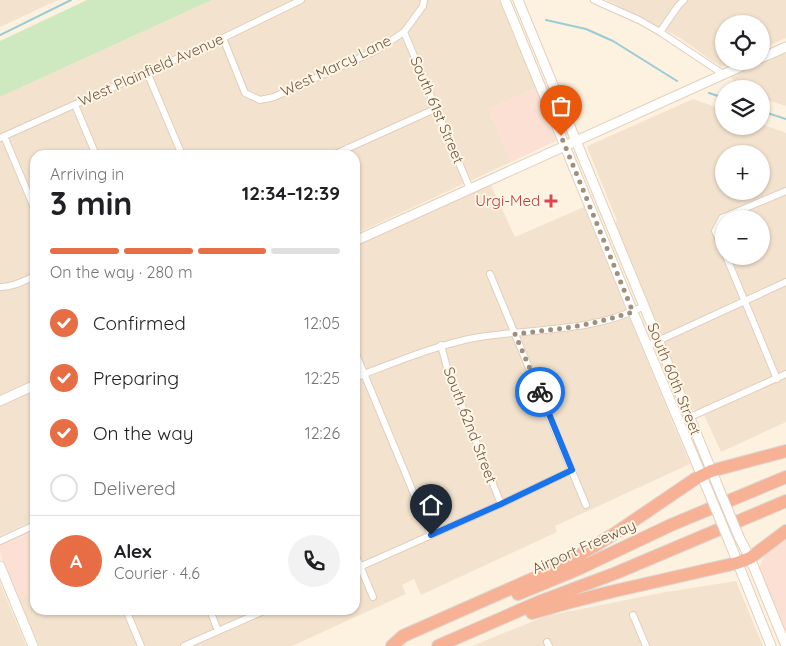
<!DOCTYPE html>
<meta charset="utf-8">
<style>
:root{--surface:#fff;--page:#f2f2f2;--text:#202124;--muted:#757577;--line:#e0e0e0;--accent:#e76d44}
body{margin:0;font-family:Quicksand,sans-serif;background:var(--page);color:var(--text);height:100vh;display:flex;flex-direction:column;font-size:19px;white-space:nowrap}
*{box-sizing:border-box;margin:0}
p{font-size:16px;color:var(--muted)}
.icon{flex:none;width:28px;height:28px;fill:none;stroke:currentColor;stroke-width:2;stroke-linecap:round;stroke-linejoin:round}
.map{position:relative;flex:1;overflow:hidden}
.side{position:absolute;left:30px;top:150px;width:330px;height:465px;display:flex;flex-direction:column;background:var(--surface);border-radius:15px;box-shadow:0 1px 4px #0004}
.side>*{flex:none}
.tools{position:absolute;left:715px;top:15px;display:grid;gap:10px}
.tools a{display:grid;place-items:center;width:55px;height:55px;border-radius:50%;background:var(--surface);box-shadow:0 1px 4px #0004;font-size:25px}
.pin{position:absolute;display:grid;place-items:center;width:42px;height:42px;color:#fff;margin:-51px -21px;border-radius:50% 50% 50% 0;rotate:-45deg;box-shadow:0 0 5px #0007}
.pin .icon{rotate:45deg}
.courier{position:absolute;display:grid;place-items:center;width:50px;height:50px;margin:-25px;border:4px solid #1a73e8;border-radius:50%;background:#fff;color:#222;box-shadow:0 1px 6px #0007}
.headline em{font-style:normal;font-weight:800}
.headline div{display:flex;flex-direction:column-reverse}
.headline{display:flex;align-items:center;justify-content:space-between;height:85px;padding:0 20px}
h1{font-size:32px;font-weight:800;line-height:38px}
.bar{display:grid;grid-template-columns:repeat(4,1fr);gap:8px 5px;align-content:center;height:60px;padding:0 20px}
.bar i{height:6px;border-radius:4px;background:var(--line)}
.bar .selected{background:var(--accent)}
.bar p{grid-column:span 4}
.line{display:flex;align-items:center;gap:12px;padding:0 20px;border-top:1px solid var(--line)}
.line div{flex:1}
.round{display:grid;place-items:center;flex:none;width:52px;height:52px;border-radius:26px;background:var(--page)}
ol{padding:0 20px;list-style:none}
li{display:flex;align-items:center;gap:15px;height:55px}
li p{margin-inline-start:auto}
li .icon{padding:5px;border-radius:50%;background:var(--accent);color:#fff;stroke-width:4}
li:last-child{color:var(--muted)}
li i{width:28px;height:28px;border:2px solid var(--line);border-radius:50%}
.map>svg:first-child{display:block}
.residential{fill:#f3e3ce;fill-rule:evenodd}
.commercial{fill:#fce0d3}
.green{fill:#cee9bf}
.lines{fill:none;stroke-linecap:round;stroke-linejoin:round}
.stream{stroke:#9bcbd6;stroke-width:2}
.street-casing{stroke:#e0cebc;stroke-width:8}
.secondary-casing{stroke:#e5cfba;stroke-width:11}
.highway-casing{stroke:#ddd7d3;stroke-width:14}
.street{stroke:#fff;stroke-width:6}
.secondary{stroke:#fff;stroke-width:9}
.highway{stroke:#f7b296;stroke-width:12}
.secondary-bridge-casing{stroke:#e5cfba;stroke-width:11;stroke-linecap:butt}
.secondary-bridge{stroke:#fff;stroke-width:9}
.done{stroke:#a28e7c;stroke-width:5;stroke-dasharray:0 9}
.route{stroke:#1a73e8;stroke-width:6}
.health-dot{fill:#e0444e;stroke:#fff6e5;stroke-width:2}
.labels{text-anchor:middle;stroke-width:4;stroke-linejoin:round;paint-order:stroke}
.street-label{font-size:15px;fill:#725847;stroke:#fff6e5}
.health-label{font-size:15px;fill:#be3a42;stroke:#fff6e5;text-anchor:end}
</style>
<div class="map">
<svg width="786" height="646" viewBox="0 0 786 646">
<rect width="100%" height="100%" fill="#fcf2df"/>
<path class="residential" d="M0 0H58L0 27Z
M212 0H499L536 88 489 109 511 162 355 234V155H35V379L0 395V97Z
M606 0H786V38L761 49V24H724V61H734L721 67 680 38Z
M786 52V106L761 98V89H737L731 77Z
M693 99 724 110V126H761V124L786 133V422L721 452 701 408 695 410 693 409 687 400 643 290 614 223 617 221 587 147 590 145ZM724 154H761V191H724ZM724 219H761V256H724Z
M491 185 515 237 584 207 690 464 555 526 557 532 421 595 414 579 402 585 406 594 292 646H39L19 600 35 593V610H355V246Z
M35 391V520L0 536V407Z
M736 581 763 646H472L546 616 666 592Z
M0 583 25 643 26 646H0Z"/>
<path class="commercial" d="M536 88 556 141 511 162 489 109Z
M35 528V593L19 600 0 554V544Z
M786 535V638L757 567 760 566 767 548Z"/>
<path class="green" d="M87 0H212L0 97V41Z"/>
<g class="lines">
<path class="stream" d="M546 20 586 29 613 41 677 81
M0 35 71 0
M709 93 724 98
M761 111 786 119"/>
<g class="street-casing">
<path id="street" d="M594 0 639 20 660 32 723 74
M404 32 470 189
M660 32 678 6 684 0
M223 38 245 93 260 100 274 97 377 50 404 32 423 6 424 0
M147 72 182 155
M75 105 96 155
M4 136 35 210
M0 138 223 38 301 0
M333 155 437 108
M724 251 715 231 722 218 786 191
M726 256 777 379
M490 274 586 505
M0 287C13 287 23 281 35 276
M441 345 447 368 501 504
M647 346 786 282
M355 352 431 535
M355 378C370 371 386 366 401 360 425 351 448 343 474 338 530 328 592 333 644 306
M679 422 786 374
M0 541 35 525
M355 554 373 597
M355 569 501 504 572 470
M126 610 141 646
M210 610 218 631
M633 615 646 646
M547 642 549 646
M184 646 266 610"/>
</g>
<g class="secondary-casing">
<path id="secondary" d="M505 0 635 317 709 493
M518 0 644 306 719 489
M761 58 786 47
M355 241 753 61
M0 401 35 385
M739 537 750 558 786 646
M729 541 771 646
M0 566 33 646"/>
</g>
<g class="highway-casing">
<path id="highway" d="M518 594 576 570 671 525 786 477
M532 613 567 603 610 592 737 563 750 558 786 531
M392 646 403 636 548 572 575 558 614 534 695 479 711 471 786 451
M438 646 541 601 616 573 786 501"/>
</g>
<use href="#street" class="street"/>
<use href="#secondary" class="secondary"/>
<use href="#highway" class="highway"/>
<g class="secondary-bridge-casing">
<path id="secondary-bridge" d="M719 489 739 537
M709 493 729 541"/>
</g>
<use href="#secondary-bridge" class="secondary-bridge"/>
</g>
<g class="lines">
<path class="done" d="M540 392 515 334 566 328 598 322 633 312 561 136"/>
<path class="route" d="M431 535 501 504 572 470 540 392"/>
</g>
<path class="health-dot" d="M548.5 193.5h5v5h5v5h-5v5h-5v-5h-5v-5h5z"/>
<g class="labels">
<g class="street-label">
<text transform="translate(336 66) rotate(-26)" y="5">West Marcy Lane</text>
<text transform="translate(151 70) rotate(-24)" y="5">West Plainfield Avenue</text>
<text transform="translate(437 110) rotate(67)" y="5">South 61st Street</text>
<text transform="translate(674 379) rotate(68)" y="5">South 60th Street</text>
<text transform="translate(470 425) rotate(69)" y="5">South 62nd Street</text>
<text transform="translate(584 547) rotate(-24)" y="5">Airport Freeway</text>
</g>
<g class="health-label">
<text x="540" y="206">Urgi-Med</text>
</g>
</g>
</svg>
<div class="tools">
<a><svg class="icon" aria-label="locate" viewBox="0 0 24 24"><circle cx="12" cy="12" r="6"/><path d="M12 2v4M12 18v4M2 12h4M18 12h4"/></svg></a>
<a><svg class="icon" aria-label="layers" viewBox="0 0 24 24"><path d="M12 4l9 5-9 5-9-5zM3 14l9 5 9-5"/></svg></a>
<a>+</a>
<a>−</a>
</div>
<div class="pin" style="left:561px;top:136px;background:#ea580c"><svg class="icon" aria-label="bag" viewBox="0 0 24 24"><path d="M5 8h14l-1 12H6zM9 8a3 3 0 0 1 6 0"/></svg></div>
<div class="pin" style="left:431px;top:535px;background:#1f2937"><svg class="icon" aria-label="home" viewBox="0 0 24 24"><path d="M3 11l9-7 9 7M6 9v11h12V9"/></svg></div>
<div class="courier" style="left:540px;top:392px"><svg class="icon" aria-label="bike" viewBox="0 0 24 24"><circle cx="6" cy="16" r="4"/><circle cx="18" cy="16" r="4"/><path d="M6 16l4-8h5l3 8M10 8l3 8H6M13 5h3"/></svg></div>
<section class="side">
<div class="headline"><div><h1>3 min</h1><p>Arriving in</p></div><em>12:34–12:39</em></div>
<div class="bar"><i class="selected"></i><i class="selected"></i><i class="selected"></i><i></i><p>On the way · 280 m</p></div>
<ol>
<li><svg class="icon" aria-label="check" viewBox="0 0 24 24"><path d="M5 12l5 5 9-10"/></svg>Confirmed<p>12:05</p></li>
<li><svg class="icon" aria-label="check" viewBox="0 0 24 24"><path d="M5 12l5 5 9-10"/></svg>Preparing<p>12:25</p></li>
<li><svg class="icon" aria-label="check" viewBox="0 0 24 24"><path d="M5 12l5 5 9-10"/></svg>On the way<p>12:26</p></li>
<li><i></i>Delivered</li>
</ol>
<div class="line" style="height:90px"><b class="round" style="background:var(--accent);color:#fff">A</b><div><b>Alex</b><p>Courier · 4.6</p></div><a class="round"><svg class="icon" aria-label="phone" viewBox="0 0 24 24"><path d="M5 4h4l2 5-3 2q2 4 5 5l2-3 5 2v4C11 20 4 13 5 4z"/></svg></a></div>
</section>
</div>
